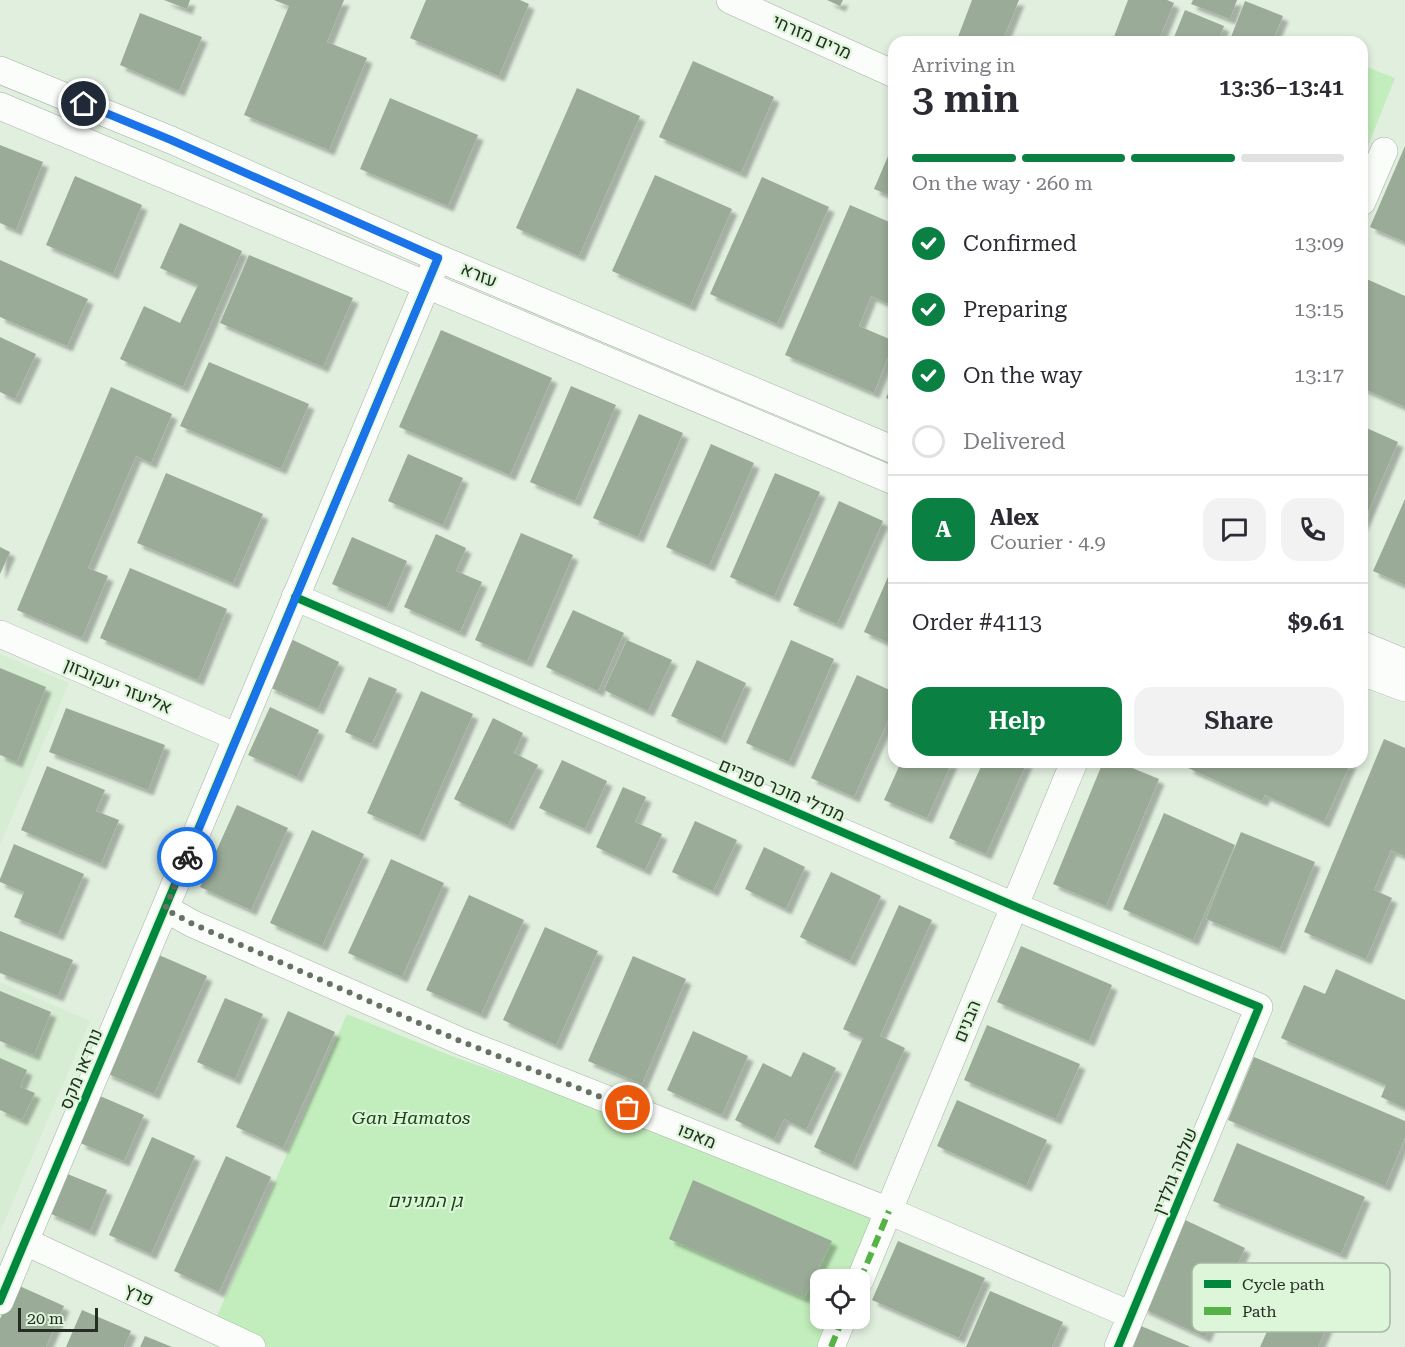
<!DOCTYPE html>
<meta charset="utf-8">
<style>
:root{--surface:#fff;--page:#f2f2f3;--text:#2b2b33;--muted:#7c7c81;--line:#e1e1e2;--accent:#0b8043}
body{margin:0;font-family:"Roboto Serif",Heebo,serif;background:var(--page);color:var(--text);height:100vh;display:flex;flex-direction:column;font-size:22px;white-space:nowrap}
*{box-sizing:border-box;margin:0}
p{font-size:20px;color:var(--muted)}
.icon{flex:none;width:33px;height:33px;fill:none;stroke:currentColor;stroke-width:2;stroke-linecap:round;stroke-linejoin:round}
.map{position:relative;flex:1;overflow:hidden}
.panel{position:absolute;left:888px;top:36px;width:480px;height:732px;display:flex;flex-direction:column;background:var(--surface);border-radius:18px;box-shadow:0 3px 9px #0003}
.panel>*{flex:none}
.fabs{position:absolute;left:810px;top:1269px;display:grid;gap:12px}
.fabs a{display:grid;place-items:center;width:60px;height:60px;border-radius:12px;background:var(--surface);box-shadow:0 3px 9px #0003;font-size:30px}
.scale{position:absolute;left:18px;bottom:15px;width:80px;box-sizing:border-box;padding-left:6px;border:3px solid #252e23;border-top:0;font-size:16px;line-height:21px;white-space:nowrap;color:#252e23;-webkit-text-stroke:4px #ddf5d9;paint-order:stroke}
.pin{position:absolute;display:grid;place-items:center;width:51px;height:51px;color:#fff;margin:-26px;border:3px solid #fff;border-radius:50%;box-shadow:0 2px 6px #0007}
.courier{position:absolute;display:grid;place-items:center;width:60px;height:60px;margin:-30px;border:4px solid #1a73e8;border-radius:50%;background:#fff;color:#222;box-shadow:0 2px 8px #0007}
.overview em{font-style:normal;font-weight:600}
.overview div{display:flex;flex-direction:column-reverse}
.overview{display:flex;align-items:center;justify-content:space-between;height:102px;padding:0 24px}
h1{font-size:39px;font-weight:600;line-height:45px}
.bar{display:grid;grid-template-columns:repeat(4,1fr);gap:9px 6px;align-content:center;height:72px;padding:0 24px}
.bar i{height:8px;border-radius:4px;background:var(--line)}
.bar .active{background:var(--accent)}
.bar p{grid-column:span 4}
.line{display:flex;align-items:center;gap:15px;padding:0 24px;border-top:2px solid var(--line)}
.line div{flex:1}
.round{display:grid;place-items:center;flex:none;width:63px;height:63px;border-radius:18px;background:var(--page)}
ol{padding:0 24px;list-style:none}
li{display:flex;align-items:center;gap:18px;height:66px}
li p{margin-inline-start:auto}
li .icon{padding:6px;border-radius:50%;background:var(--accent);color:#fff;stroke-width:4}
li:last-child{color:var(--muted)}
li i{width:33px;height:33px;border:3px solid var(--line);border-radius:50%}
.primary-button{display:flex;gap:12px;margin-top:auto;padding:12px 24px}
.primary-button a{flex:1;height:69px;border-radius:18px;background:var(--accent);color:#fff;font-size:24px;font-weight:600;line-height:69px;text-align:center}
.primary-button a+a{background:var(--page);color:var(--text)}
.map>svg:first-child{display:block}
.built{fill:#d7edd3}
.green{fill:#c2edbc}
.building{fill:#9aac97;filter:url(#shadow)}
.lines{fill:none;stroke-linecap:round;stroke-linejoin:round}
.minor-casing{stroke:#a7b1a5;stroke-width:28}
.minor{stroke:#fafdfa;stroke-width:27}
.quiet{stroke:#55b245;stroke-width:6;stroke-dasharray:12 6;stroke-linecap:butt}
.cycleway-casing{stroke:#ddf5d9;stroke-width:11}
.cycleway{stroke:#00873e;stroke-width:8}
.done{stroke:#677265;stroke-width:6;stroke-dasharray:0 10.8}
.route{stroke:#1a73e8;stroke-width:8}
.labels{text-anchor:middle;stroke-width:4.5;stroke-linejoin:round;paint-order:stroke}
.street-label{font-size:18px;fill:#252e23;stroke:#ddf5d9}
.park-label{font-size:18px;font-style:italic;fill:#174511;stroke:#ddf5d9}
.key{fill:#ddf5d9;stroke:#a6b9a2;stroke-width:1.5}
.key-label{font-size:16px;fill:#252e23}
</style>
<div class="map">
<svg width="1405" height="1347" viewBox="0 0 1405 1347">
<defs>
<filter id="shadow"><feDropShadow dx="5.5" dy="5.5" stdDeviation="1.5" flood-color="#0004"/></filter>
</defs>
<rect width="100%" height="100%" fill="#e1efdf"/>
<path class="built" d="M0 654 69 683 0 845Z
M0 982 90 1021 0 1232Z"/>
<path class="green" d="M1362 65 1395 78 1362 161Z
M347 1014 449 1055 889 1211 860 1280H820V1318L843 1319 827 1347H253L212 1328Z"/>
<path class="building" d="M164 0H190L187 9Z
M274 0H344L327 42 367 58 329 150 244 115 289 6Z
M426 0H520L529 4 499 76 410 38Z
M827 0H843L840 6Z
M972 0H1019L1002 42H970L958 37Z
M1128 0H1167L1174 3 1158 42H1112Z
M1193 0H1237L1230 19 1191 4Z
M1245 1 1283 16 1272 42H1229Z
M1185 10 1224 26 1218 42H1172Z
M140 13 202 37 179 91 120 65Z
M693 61 774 97 741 173 659 137Z
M577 88 640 116 579 256 516 228Z
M390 98 478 135 448 206 360 169Z
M894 142V197L874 189Z
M0 145 43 162 16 230 0 223Z
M1405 146V242L1370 227Z
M655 175 732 209 690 306 612 271Z
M75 176 142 205 113 274 46 245Z
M762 177 829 207 777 324 710 294Z
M850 205 894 224V306L871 296 859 326 894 341 874 393 785 355Z
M180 223 242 251 183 387 120 359 144 306 180 323 198 285 160 268Z
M249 255 353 298 323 367 220 323Z
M0 260 88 299 67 346 0 317Z
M1362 277 1405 296V407L1362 388Z
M441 330 552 378 510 475 399 427Z
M0 337 36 354 15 399 0 392Z
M209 362 309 404 281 469 180 426Z
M894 380V402L886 398Z
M571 386 616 405 575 501 530 482Z
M111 387 172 414 151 463 136 456 88 568 108 576 82 638 17 610Z
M639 414 683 433 638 537 593 518Z
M1362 426 1398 442 1362 526Z
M711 444 754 463 709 566 666 547Z
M408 454 463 478 443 525 388 501Z
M166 473 263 514 233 583 137 543Z
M775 473 820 492 774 597 730 577Z
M1405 499V585L1373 571Z
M839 501 883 521 837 624 793 605Z
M521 533 573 555 527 662 475 640Z
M436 534 466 548 456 571 482 582 460 632 404 607Z
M352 537 407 561 387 608 332 584Z
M0 547 10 552 0 574Z
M894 563V645L864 632Z
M130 568 227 609 198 680 100 638Z
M573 610 624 633 598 691 546 667Z
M291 639 339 662 318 709 269 687Z
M627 640 672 660 648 711 604 690Z
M791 640 834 659 789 762 746 743Z
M697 660 746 683 721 739 671 716Z
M0 668 46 687 17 762 0 755Z
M857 675 894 692V707L854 797 811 778Z
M369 677 397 689 372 744 345 732Z
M421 691 473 714 419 836 367 813Z
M270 707 319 730 297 777 248 755Z
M66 708 165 745 148 790 49 752Z
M493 718 523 733 514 753 538 765 508 825 454 799Z
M1384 739 1405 748V856L1391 850 1374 890 1392 898 1366 959 1304 932Z
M562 760 607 781 585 829 539 808Z
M901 762H952L927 818 884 800Z
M983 762H1027L986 854 949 838Z
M1103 762H1118L1159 779 1106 906 1053 884Z
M1191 762H1351L1324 822 1265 795 1262 801 1188 768Z
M47 766 105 790 96 811 119 820 101 864 21 830Z
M623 787 646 797 635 822 662 834 645 870 596 847Z
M237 805 288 828 251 910 200 887Z
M1164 813 1235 845 1193 940 1123 909Z
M695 821 737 840 713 891 672 872Z
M312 830 364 854 322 946 270 923Z
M1241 832 1315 862 1280 949 1206 919Z
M14 844 84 874 58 935 14 917 24 892 0 882V879Z
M764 847 805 867 786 909 745 889Z
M391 859 444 883 402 977 348 953Z
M831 872 881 896 850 961 800 937Z
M469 895 524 920 481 1014 426 990Z
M899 905 932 920 880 1036 905 1048 852 1165 814 1147 863 1038 843 1029Z
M545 927 598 951 556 1045 503 1020Z
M0 931 73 960 58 996 0 973Z
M1021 946 1112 985 1089 1041 997 1002Z
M159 955 207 976 154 1094 106 1073Z
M633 956 686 979 642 1084 588 1061Z
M1336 969 1405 1000V1108L1381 1097 1386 1085 1281 1038 1304 985 1325 994Z
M0 991 51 1012 34 1055 0 1041Z
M225 998 263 1014 235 1079 197 1062Z
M288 1011 335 1032 283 1148 236 1127Z
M987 1025 1080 1064 1056 1119 964 1080Z
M693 1031 748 1056 722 1115 667 1090Z
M803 1052 836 1068 806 1130 784 1119 774 1139 735 1120 763 1063 791 1077Z
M1254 1057 1405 1121V1138L1385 1186 1228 1120Z
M0 1058 27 1070 20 1087 35 1093 22 1120 0 1110Z
M100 1096 144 1115 124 1161 80 1143Z
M957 1100 1047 1140 1026 1186 937 1146Z
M152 1137 195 1156 151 1254 109 1235Z
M1237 1143 1365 1197 1341 1254 1213 1201Z
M226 1156 271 1177 219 1292 174 1271Z
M65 1173 107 1190 90 1231 49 1213Z
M693 1180 832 1241 804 1298 669 1239Z
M1183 1219 1245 1248 1205 1337 1142 1308Z
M898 1241 985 1278 959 1338 872 1300Z
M1269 1266 1340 1297 1318 1347H1260L1269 1327 1247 1316Z
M15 1284 64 1306 46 1347H0V1319Z
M990 1291 1063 1322 1052 1347H966Z
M82 1310 131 1331 124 1347H66Z
M1141 1326 1191 1347H1132Z
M145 1336 172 1347H140Z"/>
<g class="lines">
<g class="minor-casing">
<path id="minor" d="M730 0 894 74
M0 70 171 140 438 258 894 450
M0 106 894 481
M1362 202 1384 151
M295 597 1014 906 1259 1007 1118 1347
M0 634 237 737
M1362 645 1405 663
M1362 672 1405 688
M166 909 193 924 460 1041 889 1211 1131 1315
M26 1242 252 1347
M860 1280 1074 762
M0 1301 438 258
M831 1347 843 1318"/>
</g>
<use href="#minor" class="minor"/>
<path class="quiet" d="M860 1280 889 1211
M831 1347 843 1318"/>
<g class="cycleway-casing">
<path id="cycleway" d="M295 597 1014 906 1259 1007 1118 1347
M0 1301 438 258"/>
</g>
<use href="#cycleway" class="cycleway"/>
</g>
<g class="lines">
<path class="done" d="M187 857 165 909 193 924 460 1041 628 1108"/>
<path class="route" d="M84 104 171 140 438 258 187 857"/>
</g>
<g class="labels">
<g class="street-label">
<text transform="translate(812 37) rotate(24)" y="6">מרים מזרחי</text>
<text transform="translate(479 275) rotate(23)" y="6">עזרא</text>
<text transform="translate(118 686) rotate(23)" y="6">אליעזר יעקובזון</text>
<text transform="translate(782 790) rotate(23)" y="6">מנדלי מוכר ספרים</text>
<text transform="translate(967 1021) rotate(-68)" y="6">הבנים</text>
<text transform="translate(81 1069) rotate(-68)" y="6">נורדאו מקס</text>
<text transform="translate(697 1136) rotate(22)" y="6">מאפו</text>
<text transform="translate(1175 1171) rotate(-68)" y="6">שלמה גולדין</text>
<text transform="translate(139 1295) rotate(25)" y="6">פרץ</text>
</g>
<g class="park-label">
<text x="411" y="1124">Gan Hamatos</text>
<text x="425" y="1207">גן המגינים</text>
</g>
</g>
<rect x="1192" y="1263" width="198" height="69" rx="9" class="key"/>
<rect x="1204" y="1280" width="27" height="8" fill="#00873e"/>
<rect x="1204" y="1307" width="27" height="8" fill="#55b245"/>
<g class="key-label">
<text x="1242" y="1290">Cycle path</text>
<text x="1242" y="1317">Path</text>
</g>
</svg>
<div class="fabs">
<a><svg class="icon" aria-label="locate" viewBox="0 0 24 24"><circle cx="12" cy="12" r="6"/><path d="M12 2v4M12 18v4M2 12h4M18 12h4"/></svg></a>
</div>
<div class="scale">20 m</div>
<div class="pin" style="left:628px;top:1108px;background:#ea580c"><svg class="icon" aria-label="bag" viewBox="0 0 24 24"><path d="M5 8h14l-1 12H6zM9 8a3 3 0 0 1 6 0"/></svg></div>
<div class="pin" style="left:84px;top:104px;background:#1f2937"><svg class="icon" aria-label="home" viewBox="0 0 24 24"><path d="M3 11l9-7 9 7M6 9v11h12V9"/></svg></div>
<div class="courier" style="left:187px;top:857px"><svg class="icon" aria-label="bike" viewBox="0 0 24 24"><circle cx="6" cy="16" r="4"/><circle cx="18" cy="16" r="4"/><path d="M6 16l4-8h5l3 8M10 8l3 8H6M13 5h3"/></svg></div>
<section class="panel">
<div class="overview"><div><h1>3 min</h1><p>Arriving in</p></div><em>13:36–13:41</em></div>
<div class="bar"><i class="active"></i><i class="active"></i><i class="active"></i><i></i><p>On the way · 260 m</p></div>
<ol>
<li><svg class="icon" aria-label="check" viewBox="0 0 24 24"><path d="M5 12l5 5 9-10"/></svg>Confirmed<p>13:09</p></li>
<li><svg class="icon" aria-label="check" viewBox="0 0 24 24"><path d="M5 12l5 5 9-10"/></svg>Preparing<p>13:15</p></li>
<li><svg class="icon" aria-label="check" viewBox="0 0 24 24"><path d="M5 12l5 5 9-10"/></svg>On the way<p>13:17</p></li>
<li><i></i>Delivered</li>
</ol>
<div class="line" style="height:108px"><b class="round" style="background:var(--accent);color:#fff">A</b><div><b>Alex</b><p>Courier · 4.9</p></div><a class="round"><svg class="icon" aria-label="chat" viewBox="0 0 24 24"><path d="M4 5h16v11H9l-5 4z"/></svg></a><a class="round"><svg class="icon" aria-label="phone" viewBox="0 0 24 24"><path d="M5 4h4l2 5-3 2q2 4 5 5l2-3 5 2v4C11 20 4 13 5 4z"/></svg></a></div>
<div class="line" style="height:78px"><div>Order #4113</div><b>$9.61</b></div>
<div class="primary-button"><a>Help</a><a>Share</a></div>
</section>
</div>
